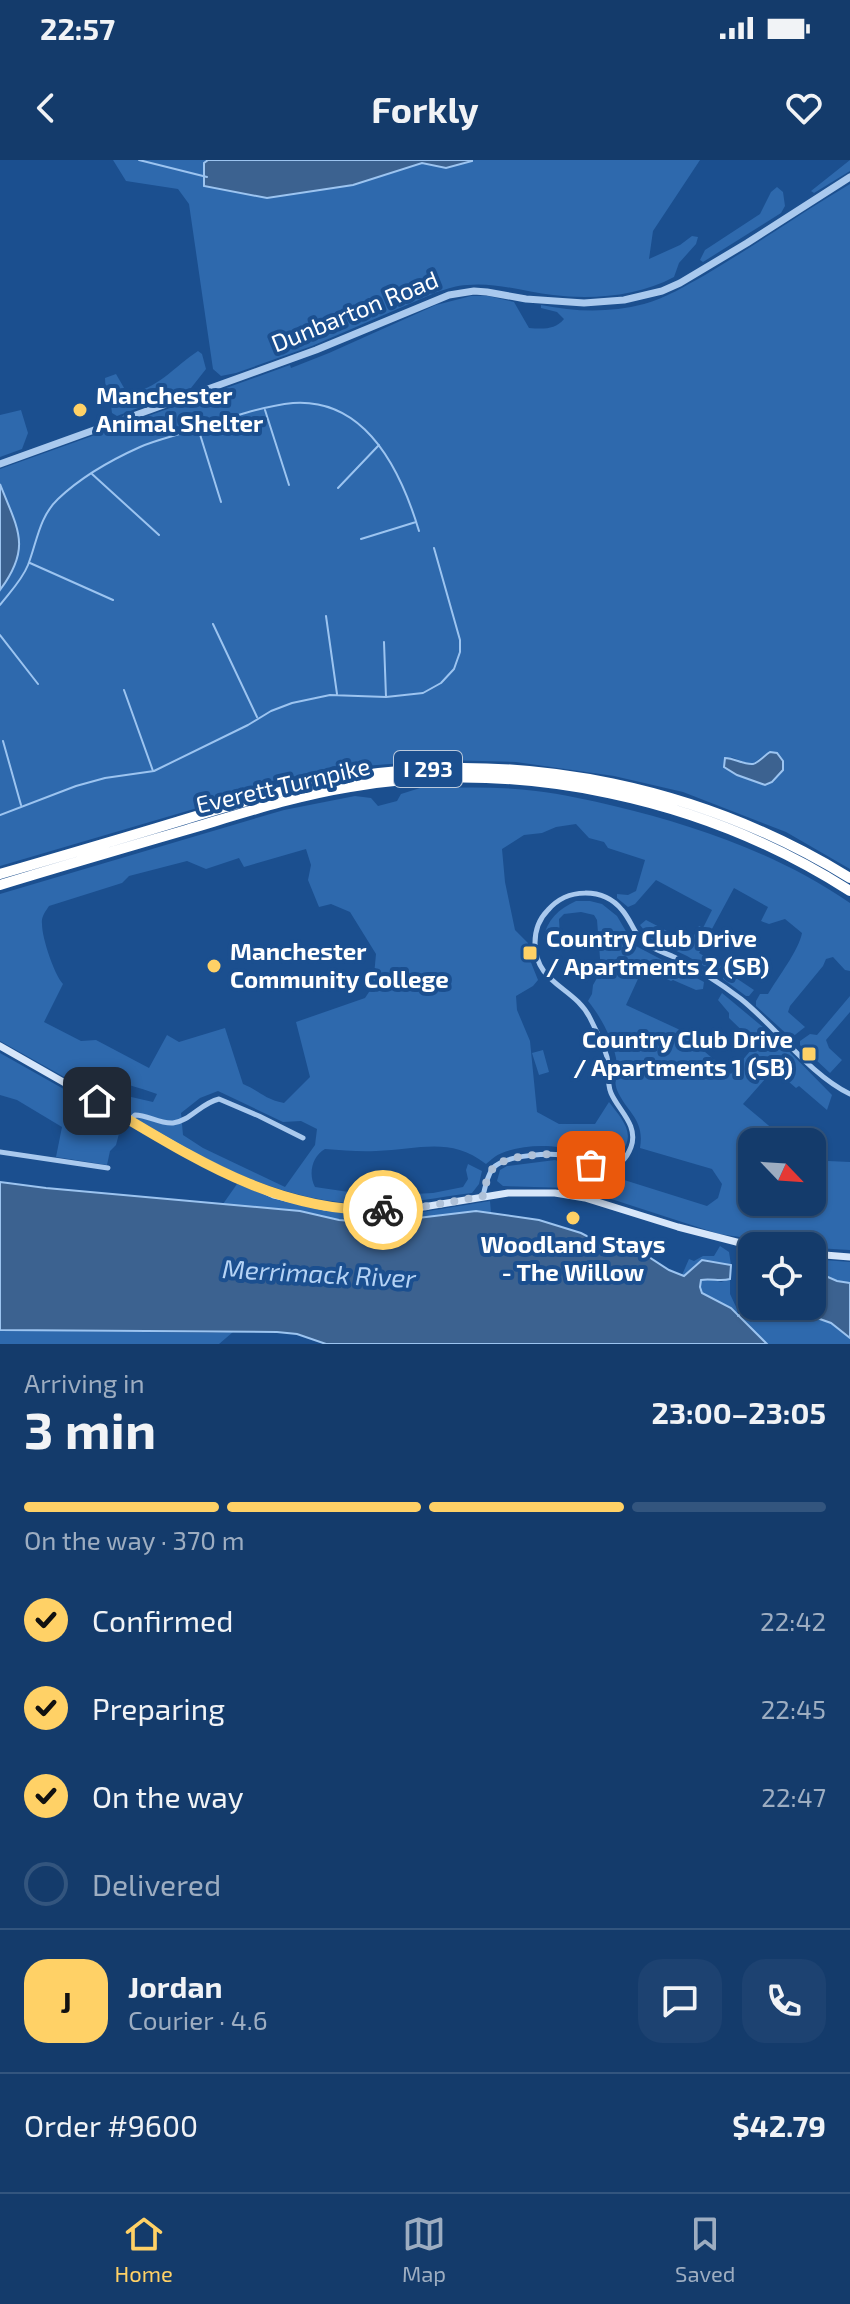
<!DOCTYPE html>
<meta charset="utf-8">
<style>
:root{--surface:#143b6b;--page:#1d4271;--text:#f1f3f6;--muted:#9dadc1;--line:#33557e;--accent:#ffd166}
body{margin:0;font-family:"Exo 2",sans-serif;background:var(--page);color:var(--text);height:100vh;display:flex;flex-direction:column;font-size:30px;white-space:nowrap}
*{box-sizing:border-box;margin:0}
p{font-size:26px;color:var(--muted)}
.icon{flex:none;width:44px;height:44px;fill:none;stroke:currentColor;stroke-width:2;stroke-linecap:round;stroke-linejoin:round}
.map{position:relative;height:1184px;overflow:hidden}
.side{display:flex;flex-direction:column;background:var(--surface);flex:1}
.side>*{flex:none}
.needle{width:52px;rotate:115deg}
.buttons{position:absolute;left:738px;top:968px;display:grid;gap:16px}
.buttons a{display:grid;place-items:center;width:88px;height:88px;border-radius:16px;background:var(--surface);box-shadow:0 2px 6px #0004,0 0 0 2px var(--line);font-size:40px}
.pin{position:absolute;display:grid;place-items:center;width:68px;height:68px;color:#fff;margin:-34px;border-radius:16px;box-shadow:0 4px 12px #0006}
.courier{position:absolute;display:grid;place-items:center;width:80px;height:80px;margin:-40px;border:6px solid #ffd166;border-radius:50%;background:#fff;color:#222;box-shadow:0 2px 10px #0007}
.summary em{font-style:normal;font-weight:700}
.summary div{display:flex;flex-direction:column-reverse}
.summary{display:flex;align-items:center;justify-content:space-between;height:136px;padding:0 24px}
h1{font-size:52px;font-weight:700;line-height:60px}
.bar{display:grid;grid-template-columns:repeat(4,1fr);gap:12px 8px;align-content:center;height:96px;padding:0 24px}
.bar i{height:10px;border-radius:6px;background:var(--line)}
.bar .current{background:var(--accent)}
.bar p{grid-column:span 4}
.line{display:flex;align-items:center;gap:20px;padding:0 24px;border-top:2px solid var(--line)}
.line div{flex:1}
.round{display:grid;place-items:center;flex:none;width:84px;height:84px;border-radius:24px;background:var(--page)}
ol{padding:0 24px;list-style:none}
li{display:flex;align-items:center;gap:24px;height:88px}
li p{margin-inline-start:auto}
li .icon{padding:8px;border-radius:50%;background:var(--accent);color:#111;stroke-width:4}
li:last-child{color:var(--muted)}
li i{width:44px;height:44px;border:4px solid var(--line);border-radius:50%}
.status{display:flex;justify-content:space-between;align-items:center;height:56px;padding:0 40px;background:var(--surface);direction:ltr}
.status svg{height:22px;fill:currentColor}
header{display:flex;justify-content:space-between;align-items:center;height:104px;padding:0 24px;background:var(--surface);font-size:36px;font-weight:700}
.dock{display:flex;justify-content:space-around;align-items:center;height:112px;border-top:2px solid var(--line);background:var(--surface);font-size:22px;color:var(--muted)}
.dock a{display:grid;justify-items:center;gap:4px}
.dock .current{color:var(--accent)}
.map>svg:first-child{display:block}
.green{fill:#2e69ad;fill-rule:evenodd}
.water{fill:#3c6290;stroke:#9cc4f0;stroke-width:2}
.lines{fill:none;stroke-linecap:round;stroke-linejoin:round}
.stream{stroke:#9cc4f0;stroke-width:2}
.minor{stroke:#a9c9ee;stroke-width:5}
.tertiary{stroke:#a9c9ee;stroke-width:7}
.secondary{stroke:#d6e6fa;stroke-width:7}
.motorway{stroke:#fff;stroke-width:10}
.done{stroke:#afc1d8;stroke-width:8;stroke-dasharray:0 14.4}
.route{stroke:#ffd166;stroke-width:10}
.poi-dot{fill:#ffd166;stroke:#1b4f8f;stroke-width:3}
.labels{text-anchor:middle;stroke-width:8;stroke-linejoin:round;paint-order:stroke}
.shield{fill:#1b4f8f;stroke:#bbcadd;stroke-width:2}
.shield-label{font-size:22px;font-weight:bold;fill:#fff}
.street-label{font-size:24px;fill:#fff;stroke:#1b4f8f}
.poi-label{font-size:24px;font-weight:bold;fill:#fff;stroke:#1b4f8f;text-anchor:start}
.water-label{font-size:26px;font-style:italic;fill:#b5d3f5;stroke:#1b4f8f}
</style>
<div class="status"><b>22:57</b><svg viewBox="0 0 49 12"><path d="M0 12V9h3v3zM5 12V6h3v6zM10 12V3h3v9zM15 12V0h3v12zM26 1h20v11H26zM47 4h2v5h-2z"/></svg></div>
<header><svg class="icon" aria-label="back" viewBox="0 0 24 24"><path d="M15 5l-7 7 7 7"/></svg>Forkly<svg class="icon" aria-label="heart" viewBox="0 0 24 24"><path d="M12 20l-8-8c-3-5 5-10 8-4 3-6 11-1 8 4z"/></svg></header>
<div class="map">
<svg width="850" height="1184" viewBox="0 0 850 1184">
<rect width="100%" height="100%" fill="#1b4f8f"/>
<path class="green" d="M113 0H700L653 71 649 99 680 85 692 76 698 77 696 84 679 103 674 117C639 136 593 140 553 135 525 132 496 122 467 125 457 125 447 129 437 132L312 186 236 213 221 216 213 209 189 44 178 29 126 21Z
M850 0V11L814 33 811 31Z
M850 24V709L786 672 683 632 614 616 516 602 442 600 364 606 299 618 0 706V309L290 205 291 208 329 193 436 145 471 136H488L514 142 529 168C543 169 555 170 564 159L557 152 541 148V145C576 152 609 153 644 144 666 138 685 126 705 115 754 86 801 53 850 24ZM770 592 777 593 765 625 731 597C760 608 747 604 770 592Z
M777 27 783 32 785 46 781 53 703 102 700 100 705 90 760 54 771 32Z
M198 191 202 194 206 209 191 228 117 256 112 253C111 240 105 231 105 218L116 214 127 233C156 231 175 206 198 191Z
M21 250 28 273 22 289 0 297V255Z
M420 628C459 628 498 626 536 631 562 634 589 640 614 646 697 666 779 694 850 743V811L845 810 833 797 826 799 823 806 790 846 788 852 805 867 791 878 756 846V841L760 834H768C778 817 799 790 802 773L785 759 769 764 761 761 768 747 734 728 699 793 721 806 716 813 687 796 651 779 640 765 646 760 690 783 699 766 703 768 712 750 656 720 635 744 628 747 617 738V734L628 735 636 731 645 700 608 688 604 682 589 678 576 664 556 667 542 673 524 675 502 689 505 722 515 770 528 783 530 800 538 820 533 826 516 836 517 850 530 881 537 952 559 964H595L609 942C620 957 637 973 622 991 618 996 612 1000 606 1001 595 1003 587 994 577 991 555 984 523 984 502 993 496 995 491 1000 486 1004 449 976 419 990 376 991 359 992 342 990 325 989 312 996 308 1014 315 1027L376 1036 433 1033 463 1027 468 1019 466 1010 468 1004 482 1011 479 1024 472 1033C438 1037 403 1045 368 1044 292 1043 224 1011 160 973 143 963 124 953 108 940L114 933 153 942 157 934C126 924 115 918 82 927L0 881V734L284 650 355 636 371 638 378 646 397 641 401 634ZM306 689 311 705 308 720 319 747 331 744 350 752 376 794 373 826 365 838 296 862 310 917 284 943C264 939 260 931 243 924L225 868 179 882 167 875 149 908 96 880 81 881 44 862 63 824C54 814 42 778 42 764 41 757 45 752 49 746L122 723 129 716 187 701 206 709 239 698 244 707ZM218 931 283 962 301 961 317 969 315 985 285 1027 203 988 183 975 181 953 200 938Z
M576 741H590L602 744 617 756 634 785 704 822 703 829 696 830 673 820 671 821 643 808 626 845 678 869 731 914 756 884 729 858V853L718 840 722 833 776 878 832 935 827 950 799 926 796 928 774 909 743 944 786 980 785 982H752V1042H812V1027L818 1023 828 1001 850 1002V1090L816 1088 719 1074 599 1035 570 1028 503 1026 497 1021 500 1010 507 1006 555 1000 602 1016 616 1013 621 1019 707 1046 718 1038 722 1024 712 1009 640 988C645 959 627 953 617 930 613 920 618 909 616 898 612 878 601 857 588 841L592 834 593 825 601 811 597 760 594 755 581 752 564 754 559 759 560 778 543 779C547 760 558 749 576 741Z
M730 814 754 830 749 836H746L723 819V815Z
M850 836V852L826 880 829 888 842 900 830 913 800 885V881L810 874 817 875Z
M543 890 549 912 539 915 532 893Z
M0 893 122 962 116 985 110 991 107 1005 56 997 62 967 17 940 0 935Z
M237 1024C285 1044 334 1056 386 1055 421 1054 456 1046 490 1041L491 1053 476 1051 376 1063 339 1060 223 1044Z
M720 1086 729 1092 731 1105C711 1100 699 1100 684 1116L682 1115 689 1099 694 1101 703 1096H714Z
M812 1099 850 1102V1123L837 1121 812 1110Z
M708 1118 721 1122 730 1119V1134L738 1151 737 1153 702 1133 700 1127 701 1119Z
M774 1146H783L831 1163 850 1178V1184H767L741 1159 744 1158 751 1162 755 1157 748 1148 761 1150Z
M0 1170 207 1173 233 1172 219 1184H0Z"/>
<path class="water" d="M208 0H472V1L446 8 422 3 353 25 267 38 204 26V3Z
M0 324C18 370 32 387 0 430Z
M770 592 777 593 783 601V610L772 622 765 625 737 615 724 607 725 598C734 598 744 605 753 604 758 603 765 595 770 592Z
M0 1022 46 1028 300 1051 339 1060 376 1063 476 1051 539 1060 581 1073 598 1082 607 1081 638 1090 669 1110 684 1116 702 1100 731 1105 730 1119C720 1122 711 1118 701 1120L700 1127 702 1133 731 1148 767 1184H326L297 1174 277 1172 0 1170Z
M748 1095H752V1146H774L761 1150 748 1148 739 1117V1101Z
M812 1110 837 1121 850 1123V1178L831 1163 783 1146H812Z"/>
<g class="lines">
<path class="stream" d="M139 0 207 17
M265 250 289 325
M198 268 221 342
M92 314 159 375
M338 328 379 285
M361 379 416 362
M30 403 113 440
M0 445C10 432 22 420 28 405 37 382 39 357 58 339 81 317 111 300 140 287 156 280 175 276 192 270 222 260 262 246 293 243 366 238 401 311 419 371
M326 456 337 534
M213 464 257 557
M0 475 38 524
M384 482 386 537
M124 530 153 611
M3 581 21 645
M0 655 76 626 105 618 154 611 248 565 271 551 292 543 330 535 386 537 423 533 441 523 454 509 460 492V480L434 388
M738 1156 748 1148"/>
<path class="minor" d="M130 960 135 955C148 955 159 964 173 963 190 961 201 943 219 939L259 956 303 978
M0 992 108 1008
M483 1036C485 1027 487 1016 493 1008 505 995 552 992 569 996 591 1002 618 1021 631 987 639 965 618 950 611 933 606 921 610 909 607 897 603 884 596 870 590 858 575 827 535 824 535 783 535 770 539 759 548 750 567 728 603 727 622 750 632 761 634 776 647 784 655 790 665 793 674 797 698 809 720 823 741 839 776 867 810 915 850 934"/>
<path class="tertiary" d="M0 304 316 190 449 135 474 131 487 132 526 139 584 143 624 140 662 131 680 123 747 83 850 17"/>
<path class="secondary" d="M0 886 209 1005 274 1035 325 1047 377 1050 417 1048 508 1033H555L585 1038 678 1067 752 1086
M812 1094 850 1097"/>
<path class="motorway" d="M0 714C62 696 124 678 186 659 242 642 298 625 356 616 527 590 704 628 850 718
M0 725C62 706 124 688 186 670 240 654 294 636 350 627 521 598 705 638 850 731"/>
</g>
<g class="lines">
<path class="done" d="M383 1050 417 1048 483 1036C485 1027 487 1015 494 1007 506 995 551 992 568 996 576 998 583 1002 591 1005"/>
<path class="route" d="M97 941C188 994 272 1053 383 1050"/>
</g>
<g class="poi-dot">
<circle cx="80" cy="250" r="8"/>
<rect x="522" y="785" width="16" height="16" rx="4"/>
<circle cx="214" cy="806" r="8"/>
<rect x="801" y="886" width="16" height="16" rx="4"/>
<circle cx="573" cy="1058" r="8"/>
</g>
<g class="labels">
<rect class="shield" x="394" y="591" width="68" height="36" rx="6"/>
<g class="shield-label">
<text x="428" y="617">I 293</text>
</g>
<g class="street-label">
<text transform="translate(355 152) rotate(-22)" y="8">Dunbarton Road</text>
<text transform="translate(283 626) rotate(-13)" y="8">Everett Turnpike</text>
</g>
<g class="poi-label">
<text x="96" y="244">Manchester<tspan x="96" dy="28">Animal Shelter</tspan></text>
<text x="546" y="787">Country Club Drive<tspan x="546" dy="28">/ Apartments 2 (SB)</tspan></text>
<text x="230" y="800">Manchester<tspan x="230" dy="28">Community College</tspan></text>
<text x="793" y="888" text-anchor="end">Country Club Drive<tspan x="793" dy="28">/ Apartments 1 (SB)</tspan></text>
<text x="573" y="1093" text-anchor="middle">Woodland Stays<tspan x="573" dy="28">- The Willow</tspan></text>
</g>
<g class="water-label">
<text transform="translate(319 1114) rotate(3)" y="9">Merrimack River</text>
</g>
</g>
</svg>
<div class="buttons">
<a><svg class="needle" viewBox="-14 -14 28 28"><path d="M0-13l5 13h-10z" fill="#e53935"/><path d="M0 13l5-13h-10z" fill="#9dadc1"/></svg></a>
<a><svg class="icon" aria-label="locate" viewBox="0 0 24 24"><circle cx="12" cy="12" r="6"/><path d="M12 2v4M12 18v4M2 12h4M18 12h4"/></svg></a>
</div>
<div class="pin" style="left:591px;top:1005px;background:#ea580c"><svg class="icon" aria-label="bag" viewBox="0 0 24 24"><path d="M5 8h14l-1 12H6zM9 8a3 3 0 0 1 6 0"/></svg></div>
<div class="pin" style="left:97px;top:941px;background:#1f2937"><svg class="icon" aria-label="home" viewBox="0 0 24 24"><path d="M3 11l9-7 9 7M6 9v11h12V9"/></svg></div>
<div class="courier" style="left:383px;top:1050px"><svg class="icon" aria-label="bike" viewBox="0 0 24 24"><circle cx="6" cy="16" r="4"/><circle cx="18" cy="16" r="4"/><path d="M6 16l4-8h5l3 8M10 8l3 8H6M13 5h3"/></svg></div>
</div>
<section class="side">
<div class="summary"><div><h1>3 min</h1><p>Arriving in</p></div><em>23:00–23:05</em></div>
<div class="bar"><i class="current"></i><i class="current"></i><i class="current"></i><i></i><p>On the way · 370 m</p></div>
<ol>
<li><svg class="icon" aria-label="check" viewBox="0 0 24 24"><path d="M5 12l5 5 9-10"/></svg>Confirmed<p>22:42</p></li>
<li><svg class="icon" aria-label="check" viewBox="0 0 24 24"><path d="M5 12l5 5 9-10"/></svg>Preparing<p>22:45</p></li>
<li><svg class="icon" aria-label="check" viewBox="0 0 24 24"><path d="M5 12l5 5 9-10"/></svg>On the way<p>22:47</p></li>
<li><i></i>Delivered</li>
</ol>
<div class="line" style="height:144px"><b class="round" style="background:var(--accent);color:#111">J</b><div><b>Jordan</b><p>Courier · 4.6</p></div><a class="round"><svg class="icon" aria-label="chat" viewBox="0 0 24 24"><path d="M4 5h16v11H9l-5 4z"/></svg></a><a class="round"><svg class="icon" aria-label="phone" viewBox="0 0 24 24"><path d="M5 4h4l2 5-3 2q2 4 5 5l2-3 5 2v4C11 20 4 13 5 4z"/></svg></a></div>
<div class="line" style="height:104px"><div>Order #9600</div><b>$42.79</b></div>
</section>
<nav class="dock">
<a class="current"><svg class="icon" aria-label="home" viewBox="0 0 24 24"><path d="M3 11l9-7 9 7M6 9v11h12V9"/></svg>Home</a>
<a><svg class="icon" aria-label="map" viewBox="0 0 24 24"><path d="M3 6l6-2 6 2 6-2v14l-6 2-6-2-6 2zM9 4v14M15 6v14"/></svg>Map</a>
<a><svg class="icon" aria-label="saved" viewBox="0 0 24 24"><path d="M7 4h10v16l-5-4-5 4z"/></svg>Saved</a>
</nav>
